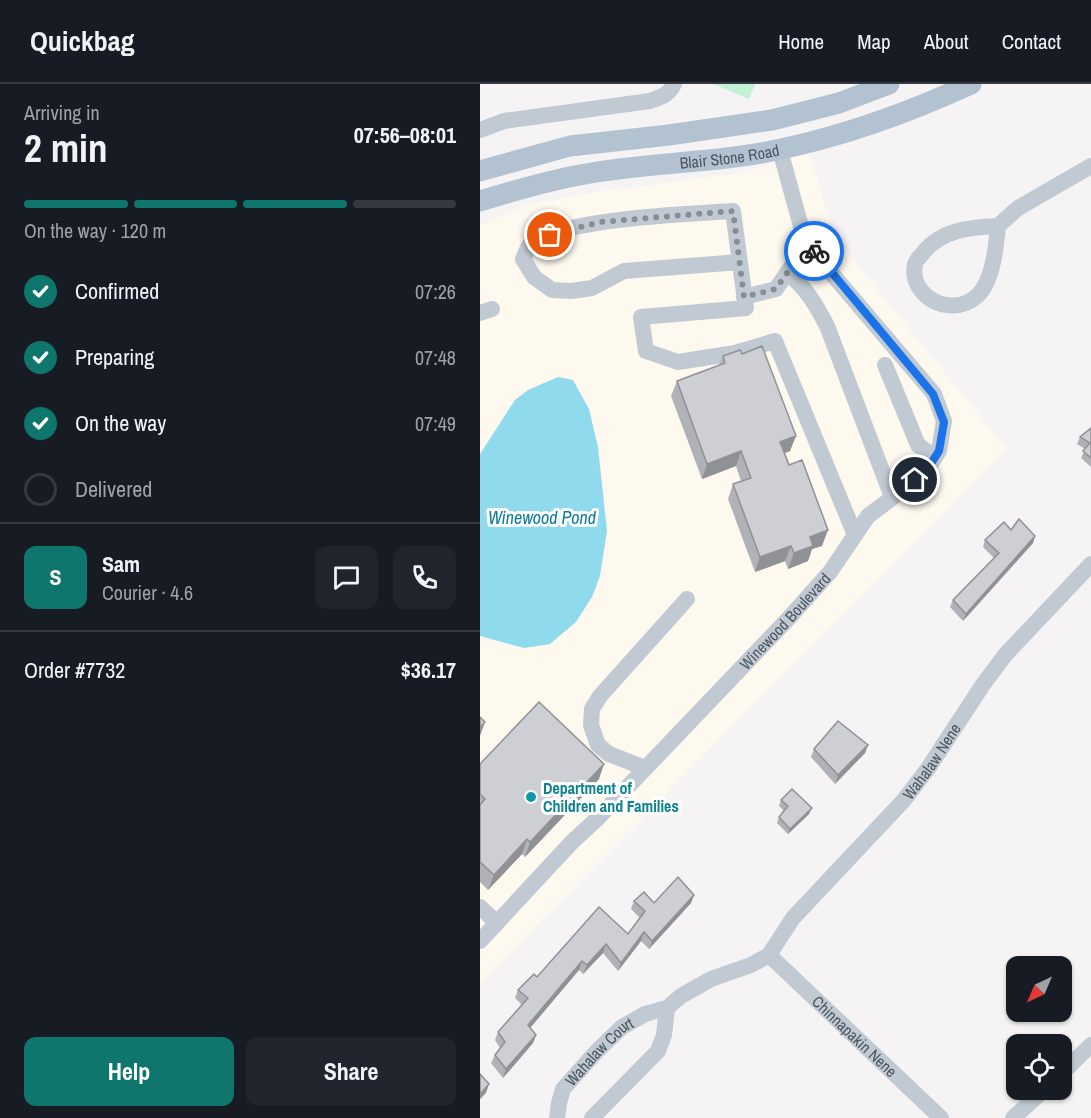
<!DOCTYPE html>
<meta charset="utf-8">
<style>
:root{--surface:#171b24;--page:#20242c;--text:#f1f3f6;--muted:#9ea1a6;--line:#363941;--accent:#0f766e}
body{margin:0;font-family:"Archivo Narrow",sans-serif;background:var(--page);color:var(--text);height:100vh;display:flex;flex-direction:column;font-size:22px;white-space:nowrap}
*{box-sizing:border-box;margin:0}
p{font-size:20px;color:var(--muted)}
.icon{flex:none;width:33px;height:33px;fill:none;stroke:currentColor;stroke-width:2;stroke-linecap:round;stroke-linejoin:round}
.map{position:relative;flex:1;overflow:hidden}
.sheet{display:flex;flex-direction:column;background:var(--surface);width:480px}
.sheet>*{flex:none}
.needle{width:39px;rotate:224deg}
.controls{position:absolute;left:526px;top:872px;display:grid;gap:12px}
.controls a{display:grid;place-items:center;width:66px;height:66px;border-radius:12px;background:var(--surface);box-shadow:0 2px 4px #0004;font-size:30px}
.pin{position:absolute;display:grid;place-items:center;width:51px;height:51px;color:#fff;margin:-26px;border:3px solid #fff;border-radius:50%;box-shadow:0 2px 6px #0007}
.courier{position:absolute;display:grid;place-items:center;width:60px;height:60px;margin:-30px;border:4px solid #1a73e8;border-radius:50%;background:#fff;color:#222;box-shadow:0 2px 8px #0007}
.headline em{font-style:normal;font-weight:800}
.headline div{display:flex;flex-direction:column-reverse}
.headline{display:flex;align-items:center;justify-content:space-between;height:102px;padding:0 24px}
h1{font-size:39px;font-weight:800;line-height:45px}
.bar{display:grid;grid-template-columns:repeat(4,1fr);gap:9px 6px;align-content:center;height:72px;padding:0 24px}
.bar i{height:8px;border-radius:4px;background:var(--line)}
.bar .selected{background:var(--accent)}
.bar p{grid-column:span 4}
.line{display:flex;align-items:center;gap:15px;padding:0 24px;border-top:2px solid var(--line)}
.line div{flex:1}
.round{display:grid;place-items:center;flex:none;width:63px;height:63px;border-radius:12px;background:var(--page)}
ol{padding:0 24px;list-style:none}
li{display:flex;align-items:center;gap:18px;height:66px}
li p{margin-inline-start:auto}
li .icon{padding:6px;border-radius:50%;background:var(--accent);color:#fff;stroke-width:4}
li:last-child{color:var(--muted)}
li i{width:33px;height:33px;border:3px solid var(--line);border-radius:50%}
.primary-button{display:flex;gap:12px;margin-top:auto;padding:12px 24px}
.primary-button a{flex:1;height:69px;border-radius:12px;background:var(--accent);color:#fff;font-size:24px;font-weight:800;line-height:69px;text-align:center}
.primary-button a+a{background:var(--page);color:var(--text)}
header{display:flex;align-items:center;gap:36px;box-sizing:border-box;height:84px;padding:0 30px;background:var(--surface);border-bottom:2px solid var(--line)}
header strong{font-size:28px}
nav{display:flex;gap:33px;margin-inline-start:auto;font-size:21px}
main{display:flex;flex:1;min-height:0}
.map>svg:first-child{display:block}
.commercial{fill:#fdf9ef}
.green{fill:#c3f1d5}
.water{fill:#90daee}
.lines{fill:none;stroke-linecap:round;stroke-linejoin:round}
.minor{stroke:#c1cad2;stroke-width:16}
.major{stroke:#b3c2d1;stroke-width:21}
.wall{fill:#b0b2b7}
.shaded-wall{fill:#909195}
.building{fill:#cdcfd5;stroke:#909195;stroke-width:1.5}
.done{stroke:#868d94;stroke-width:6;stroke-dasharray:0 10.8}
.route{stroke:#1a73e8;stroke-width:8}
.culture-dot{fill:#0f9aa8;stroke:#fff;stroke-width:2}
.labels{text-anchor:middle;stroke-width:6;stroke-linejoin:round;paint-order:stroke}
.street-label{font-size:16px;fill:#4a5661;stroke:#fff}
.culture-label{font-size:16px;font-weight:bold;fill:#0d838f;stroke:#fff;text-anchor:start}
.water-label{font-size:18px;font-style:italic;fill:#0c7c9b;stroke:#fff}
</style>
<header>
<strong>Quickbag</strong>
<nav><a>Home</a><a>Map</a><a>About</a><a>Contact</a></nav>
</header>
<main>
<section class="sheet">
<div class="headline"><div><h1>2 min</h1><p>Arriving in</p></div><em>07:56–08:01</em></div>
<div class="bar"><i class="selected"></i><i class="selected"></i><i class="selected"></i><i></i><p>On the way · 120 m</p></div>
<ol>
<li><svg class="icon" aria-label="check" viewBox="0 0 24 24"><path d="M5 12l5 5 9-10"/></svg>Confirmed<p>07:26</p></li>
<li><svg class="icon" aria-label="check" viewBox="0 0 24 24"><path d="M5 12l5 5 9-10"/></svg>Preparing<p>07:48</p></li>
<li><svg class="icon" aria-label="check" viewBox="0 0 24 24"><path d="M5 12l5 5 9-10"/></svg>On the way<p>07:49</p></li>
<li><i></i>Delivered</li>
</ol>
<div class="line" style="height:108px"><b class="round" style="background:var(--accent);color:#fff">S</b><div><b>Sam</b><p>Courier · 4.6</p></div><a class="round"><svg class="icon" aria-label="chat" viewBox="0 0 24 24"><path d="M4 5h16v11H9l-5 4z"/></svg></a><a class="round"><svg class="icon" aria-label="phone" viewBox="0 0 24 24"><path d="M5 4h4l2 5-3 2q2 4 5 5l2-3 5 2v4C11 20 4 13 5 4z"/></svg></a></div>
<div class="line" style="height:78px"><div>Order #7732</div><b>$36.17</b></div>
<div class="primary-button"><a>Help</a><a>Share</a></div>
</section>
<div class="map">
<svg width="611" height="1034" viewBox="0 0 611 1034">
<rect width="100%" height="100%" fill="#f5f3f3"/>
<path class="commercial" d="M329 68 355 154 527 365 0 898V141L50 120 115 108 260 89Z"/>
<path class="green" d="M234 0H275L269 15Z"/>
<path class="water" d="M78 293 93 296 109 325 118 363 127 447 120 492 112 513 96 538 70 560 44 564 0 552V370L35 316 48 306Z"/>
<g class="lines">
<g class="minor">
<path d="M0 46 24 37 170 17C181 13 189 11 194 0"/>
<path d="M518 142C516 162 514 187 503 205 499 211 493 216 486 219 462 229 429 209 435 180 436 176 440 173 443 169 461 146 490 143 518 142L538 124 611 82"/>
<path d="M260 178 144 187 112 204 91 207 72 206 54 193 43 175C45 171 47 165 49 162 77 134 211 130 253 127L266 224 161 233 166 267 198 278 255 269 295 257 375 451"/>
<path d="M307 189C326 203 336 221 347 242L412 413"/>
<path d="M264 213 296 205 328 158"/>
<path d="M0 229 12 225"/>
<path d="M405 281 438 361 455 373"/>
<path d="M165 684 129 670 118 661 111 641 112 625 120 612 207 515"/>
<path d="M0 823 17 839"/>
<path id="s1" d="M0 857 92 758 118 734 308 535 350 488 388 432 435 397 450 381 459 367 464 337 454 310 347 184 330 162 322 146 300 66"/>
<path id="s2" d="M289 871 461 1034"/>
<path d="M582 989 611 961"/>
<path id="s3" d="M77 1034 79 1019 83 1005 117 967 142 943 165 930 187 924 201 912 231 895 271 881 289 871 313 834 424 716 449 683 502 602 525 571 611 480"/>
<path d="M112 1034 178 967 184 951 187 924"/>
<path d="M533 1034 565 1005"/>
</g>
<g class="major">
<path d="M0 87 90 62 189 51 292 36 359 19 409 0"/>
<path id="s4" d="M0 117C36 106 73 95 111 89 174 78 239 79 301 65 367 51 430 28 491 0"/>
</g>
</g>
<path class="wall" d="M243 272 310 367 305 369 342 462 332 465 328 477 308 485 305 477 275 488 248 415 253 400 261 397 256 382 222 395 191 312 197 297 239 281Z
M611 344V383L601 374 605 365 597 360 600 353Z
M531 446 555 452 553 459 483 537 470 523 473 516 514 474 503 463 505 456Z
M388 661 385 669 355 700 331 673 334 665Z
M0 680 119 695 45 773 42 770 8 806 0 798Z
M301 716 329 730 308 750 297 739 299 733 304 727 299 722Z
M214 811 211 819 169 865 161 857 138 887 123 869 103 890 99 886 50 944 56 951 53 959 23 994 11 979 15 971 20 964 15 956 18 948 42 921 35 914 38 906 57 893 148 850 160 834 151 825 154 817 174 819Z"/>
<path class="shaded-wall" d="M316 352 310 367 295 373 300 358Z
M261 367 256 382 222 395 227 380Z
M348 446 342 462 332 465 328 477 308 485 314 469 330 453Z
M555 452 553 459 483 537 486 530Z
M311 462 305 477 275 488 280 473Z
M5 638 0 652V643Z
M388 661 385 669 355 700 358 691Z
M124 680 119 695 45 773 50 758Z
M332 724 329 730 308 750 310 745Z
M47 755 42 770 8 806 14 791Z
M214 811 211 819 169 865 172 857Z
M164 848 161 857 138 887 141 879Z
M126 860 123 869 103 890 107 881Z
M102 877 99 886 45 950 48 941Z
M56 951 53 959 23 994 26 985Z
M9 1000 6 1009 0 1015V1010Z"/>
<path class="building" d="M282 262 316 352 300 358 309 381 322 376 348 446 330 453 333 462 314 469 311 462 280 473 253 400 271 394 261 367 227 380 197 297 245 279 243 272 260 266 262 270Z
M611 344V374L603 367 610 359 600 353Z
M539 435 555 452 486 530 473 516 519 469 505 456 524 438 531 446Z
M59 618 124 680 50 758 47 755 14 791 0 778V721L5 715 0 710V680Z
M0 633 5 638 0 643Z
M358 637 388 661 358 691 334 665Z
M312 705 332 724 310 745 299 733 308 722 301 716Z
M198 793 214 811 172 857 164 848 141 879 126 860 107 881 102 877 48 941 56 951 26 985 15 971 25 958 18 948 48 914 38 906 54 890 57 893 119 823 148 850 165 827 154 817 164 808 174 819Z
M0 990 9 1000 0 1010Z"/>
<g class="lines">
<path class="done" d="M70 151 120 138 253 127 264 213 296 205 328 158 334 167"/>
<path class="route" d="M334 167 453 310 464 338 459 367 450 381 435 396"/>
</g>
<circle class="culture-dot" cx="51" cy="713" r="6"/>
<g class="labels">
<g class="street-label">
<text dy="6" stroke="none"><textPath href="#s4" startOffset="254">Blair Stone Road</textPath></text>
<text dy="6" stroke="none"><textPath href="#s1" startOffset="442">Winewood Boulevard</textPath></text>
<text dy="6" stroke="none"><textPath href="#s3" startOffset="534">Wahalaw Nene</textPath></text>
<text dy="6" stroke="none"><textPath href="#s2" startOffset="118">Chinnapakin Nene</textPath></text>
<text dy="6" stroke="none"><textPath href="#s3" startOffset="82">Wahalaw Court</textPath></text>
</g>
<g class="culture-label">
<text x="63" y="710">Department of<tspan x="63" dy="18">Children and Families</tspan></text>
</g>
<g class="water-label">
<text x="62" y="440">Winewood Pond</text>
</g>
</g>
</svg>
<div class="controls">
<a><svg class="needle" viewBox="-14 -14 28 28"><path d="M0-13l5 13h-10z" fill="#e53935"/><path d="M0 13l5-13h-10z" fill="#9ea1a6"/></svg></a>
<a><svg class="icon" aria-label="locate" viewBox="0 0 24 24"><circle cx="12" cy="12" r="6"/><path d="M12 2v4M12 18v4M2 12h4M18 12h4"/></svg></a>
</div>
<div class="pin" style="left:70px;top:151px;background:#ea580c"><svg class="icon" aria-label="bag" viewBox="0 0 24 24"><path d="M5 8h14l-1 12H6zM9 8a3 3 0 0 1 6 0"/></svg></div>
<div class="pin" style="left:435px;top:396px;background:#1f2937"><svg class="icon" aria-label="home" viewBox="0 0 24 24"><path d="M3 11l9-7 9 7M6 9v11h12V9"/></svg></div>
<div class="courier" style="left:334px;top:167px"><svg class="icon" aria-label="bike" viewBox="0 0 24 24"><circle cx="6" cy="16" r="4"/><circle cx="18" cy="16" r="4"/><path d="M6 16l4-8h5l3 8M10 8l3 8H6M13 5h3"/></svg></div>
</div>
</main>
